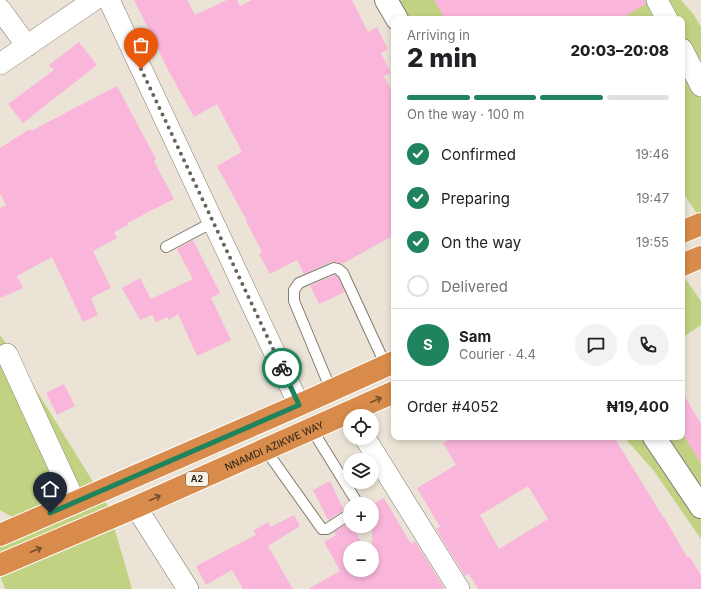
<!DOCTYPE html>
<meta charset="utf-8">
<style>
:root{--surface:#fff;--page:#f2f2f2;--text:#202124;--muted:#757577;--line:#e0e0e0;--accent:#1f835d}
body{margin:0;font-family:Inter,sans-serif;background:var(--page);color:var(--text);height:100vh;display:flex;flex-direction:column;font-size:15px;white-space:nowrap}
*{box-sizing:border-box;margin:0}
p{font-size:13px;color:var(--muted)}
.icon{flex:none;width:22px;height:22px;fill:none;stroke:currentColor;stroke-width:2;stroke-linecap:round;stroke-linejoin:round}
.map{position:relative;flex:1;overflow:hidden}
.sheet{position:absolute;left:391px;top:16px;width:294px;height:424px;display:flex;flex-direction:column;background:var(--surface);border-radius:8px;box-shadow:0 2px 6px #0003}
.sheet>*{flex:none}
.buttons{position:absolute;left:343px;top:409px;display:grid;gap:8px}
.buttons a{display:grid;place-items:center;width:36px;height:36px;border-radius:50%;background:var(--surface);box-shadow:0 2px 6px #0003;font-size:20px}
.pin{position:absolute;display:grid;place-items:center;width:34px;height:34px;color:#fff;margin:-41px -17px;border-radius:50% 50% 50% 0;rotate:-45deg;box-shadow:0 0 4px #0007}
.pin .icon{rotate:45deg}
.courier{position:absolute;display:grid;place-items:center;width:40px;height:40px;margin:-20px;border:3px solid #1f835d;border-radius:50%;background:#fff;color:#222;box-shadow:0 1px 5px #0007}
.summary em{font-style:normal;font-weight:800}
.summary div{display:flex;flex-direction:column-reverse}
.summary{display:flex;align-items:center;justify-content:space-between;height:68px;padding:0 16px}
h1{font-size:26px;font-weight:800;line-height:30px}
.bar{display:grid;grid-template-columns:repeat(4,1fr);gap:6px 4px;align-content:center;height:48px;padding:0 16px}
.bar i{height:5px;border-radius:3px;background:var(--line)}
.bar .on{background:var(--accent)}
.bar p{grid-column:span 4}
.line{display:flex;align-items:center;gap:10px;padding:0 16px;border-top:1px solid var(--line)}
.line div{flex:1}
.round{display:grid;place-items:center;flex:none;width:42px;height:42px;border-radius:21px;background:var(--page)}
ol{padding:0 16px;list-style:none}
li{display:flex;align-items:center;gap:12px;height:44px}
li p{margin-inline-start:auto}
li .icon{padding:4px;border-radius:50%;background:var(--accent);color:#fff;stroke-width:4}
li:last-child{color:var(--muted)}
li i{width:22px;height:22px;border:2px solid var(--line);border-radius:50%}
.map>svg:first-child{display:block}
.green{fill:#c2d283}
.building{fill:#fab6da;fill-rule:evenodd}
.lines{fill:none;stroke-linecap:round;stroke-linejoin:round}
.service-casing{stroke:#827b6e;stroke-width:12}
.minor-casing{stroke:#827b6e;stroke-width:22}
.tertiary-casing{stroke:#827b6e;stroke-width:24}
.trunk-casing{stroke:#fff;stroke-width:24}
.service{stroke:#fff;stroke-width:10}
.minor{stroke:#fff;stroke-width:21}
.tertiary{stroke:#fff;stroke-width:22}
.trunk{stroke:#d88b4a;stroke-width:22}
.oneway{stroke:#734f2f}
.done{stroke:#68635b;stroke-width:4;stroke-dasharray:0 7.2}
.route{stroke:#1f835d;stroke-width:5}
.labels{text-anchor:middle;stroke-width:3.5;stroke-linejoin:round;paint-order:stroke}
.shield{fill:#f8f1e3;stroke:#625d56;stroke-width:1}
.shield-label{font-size:9px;font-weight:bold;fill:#211e19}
.street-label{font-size:10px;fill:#211e19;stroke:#f8f1e3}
</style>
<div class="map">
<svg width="701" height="589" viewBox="0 0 701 589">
<rect width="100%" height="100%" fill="#ebe3d5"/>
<path class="green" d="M376 0H681L694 15 701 27V219L682 192V19H394Z
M682 274 701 301V325L682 338Z
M0 335 17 359 108 506 132 589H5L0 575V532L16 519 0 510Z
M682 415 701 449V539L654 471 624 437H682Z"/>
<path class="building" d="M134 0H187L195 15 227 0H237L240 6 252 0H352L368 32 377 27 388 49 381 53 391 73 384 76 394 96V235L342 264 336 262H331L304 274 297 260 270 274 259 254 262 252 246 221H247L217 166 242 152 217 104 194 117 166 66 146 24Z
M434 0H645L646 4 620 19H445Z
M79 42 97 65 23 123 8 104 54 70 49 65Z
M117 86 156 159 154 161 174 199 127 223 128 225 114 232 117 238 93 251 111 288 91 298 98 315 83 322 52 257 17 276 23 288 0 298V208L6 205 0 193V148L30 129 31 131Z
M193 240 220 293 211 298 231 340 197 356 178 314 169 320 167 317 156 322 152 315 140 320 122 288 140 278 151 299 193 279 177 249Z
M335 275 338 277 345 292 319 304 310 286Z
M64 384 75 406 57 415 46 393Z
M682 391 701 424V464L682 432Z
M453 437H614L663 517H664L687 557 689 556 701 575V589H478L469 574 465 576 436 529 440 527 417 488 456 465 443 443ZM528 486 548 519 499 549 480 515Z
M330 481 344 510 328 520 313 490Z
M384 498 411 544 415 541 444 588 442 589H308L340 571 324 542 336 535 334 532 350 522V526H353L364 548H350V570H372V505Z
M294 515 300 526 268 546 293 589H243L232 570 206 585 196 566 256 535 253 531 268 522 271 527Z"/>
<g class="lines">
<g class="service-casing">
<path id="service" d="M166 247 213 222
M331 390 294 301V290L299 283 334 268 338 269 343 273 386 366
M311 428 355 499 356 504
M265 449 322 529H327L350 514"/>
</g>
<g class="minor-casing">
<path id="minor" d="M109 0 299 405
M657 0 667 19
M0 9 27 46
M682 49 701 86
M0 64 94 0
M7 354 75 502
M365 438 459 589
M136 507 188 589"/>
</g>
<g class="tertiary-casing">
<path id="tertiary" d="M386 0 397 19
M654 437 701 507"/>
</g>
<g class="trunk-casing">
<g id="trunk">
<path d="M682 232 701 224"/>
<path d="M682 265 701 257"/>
<path d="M0 535 299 405 394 362"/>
<path id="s1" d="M0 565 136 507 394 392"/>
</g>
</g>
<use href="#service" class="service"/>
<use href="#minor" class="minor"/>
<use href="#tertiary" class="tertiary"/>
<use href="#trunk" class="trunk"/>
</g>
<defs><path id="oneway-shaft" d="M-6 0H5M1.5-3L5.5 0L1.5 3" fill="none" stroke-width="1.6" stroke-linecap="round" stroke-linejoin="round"/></defs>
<g class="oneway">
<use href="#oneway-shaft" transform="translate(376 400) rotate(-24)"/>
<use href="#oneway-shaft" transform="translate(155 498) rotate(-24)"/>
<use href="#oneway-shaft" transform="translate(36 550) rotate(-23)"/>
</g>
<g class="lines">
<path class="done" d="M141 69 282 368"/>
<path class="route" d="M50 513 299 405 282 368"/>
</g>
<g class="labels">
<rect class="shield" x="186" y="472" width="22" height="14" rx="3"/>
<g class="shield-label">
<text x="197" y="482">A2</text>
</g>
<g class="street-label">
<text dy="4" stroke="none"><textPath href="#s1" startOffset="299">NNAMDI AZIKWE WAY</textPath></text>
</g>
</g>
</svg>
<div class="buttons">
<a><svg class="icon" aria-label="locate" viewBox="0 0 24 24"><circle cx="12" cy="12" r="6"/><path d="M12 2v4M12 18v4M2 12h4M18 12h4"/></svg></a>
<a><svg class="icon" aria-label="layers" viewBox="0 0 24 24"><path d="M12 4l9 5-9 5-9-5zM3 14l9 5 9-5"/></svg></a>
<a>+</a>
<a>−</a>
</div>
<div class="pin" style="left:141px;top:69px;background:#ea580c"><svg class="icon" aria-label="bag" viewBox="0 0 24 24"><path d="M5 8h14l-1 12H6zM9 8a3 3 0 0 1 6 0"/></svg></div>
<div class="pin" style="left:50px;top:513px;background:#1f2937"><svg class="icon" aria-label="home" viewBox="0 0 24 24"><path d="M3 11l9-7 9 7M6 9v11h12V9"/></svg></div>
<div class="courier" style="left:282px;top:368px"><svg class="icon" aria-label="bike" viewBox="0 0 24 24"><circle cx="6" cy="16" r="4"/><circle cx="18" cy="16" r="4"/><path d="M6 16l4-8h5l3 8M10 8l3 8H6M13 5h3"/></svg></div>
<section class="sheet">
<div class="summary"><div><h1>2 min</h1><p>Arriving in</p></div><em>20:03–20:08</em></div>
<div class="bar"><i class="on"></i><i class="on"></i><i class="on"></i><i></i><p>On the way · 100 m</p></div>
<ol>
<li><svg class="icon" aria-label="check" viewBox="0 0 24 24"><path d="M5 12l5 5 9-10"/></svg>Confirmed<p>19:46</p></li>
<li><svg class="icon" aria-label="check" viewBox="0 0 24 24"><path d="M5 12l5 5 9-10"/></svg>Preparing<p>19:47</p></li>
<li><svg class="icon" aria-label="check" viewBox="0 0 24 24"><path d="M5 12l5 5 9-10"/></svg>On the way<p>19:55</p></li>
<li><i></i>Delivered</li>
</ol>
<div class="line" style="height:72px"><b class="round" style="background:var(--accent);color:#fff">S</b><div><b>Sam</b><p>Courier · 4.4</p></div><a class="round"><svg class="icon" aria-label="chat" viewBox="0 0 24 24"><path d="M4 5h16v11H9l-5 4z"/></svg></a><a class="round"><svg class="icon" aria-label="phone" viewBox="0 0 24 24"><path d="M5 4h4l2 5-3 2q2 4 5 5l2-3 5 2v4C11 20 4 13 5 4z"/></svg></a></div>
<div class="line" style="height:52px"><div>Order #4052</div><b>₦19,400</b></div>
</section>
</div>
